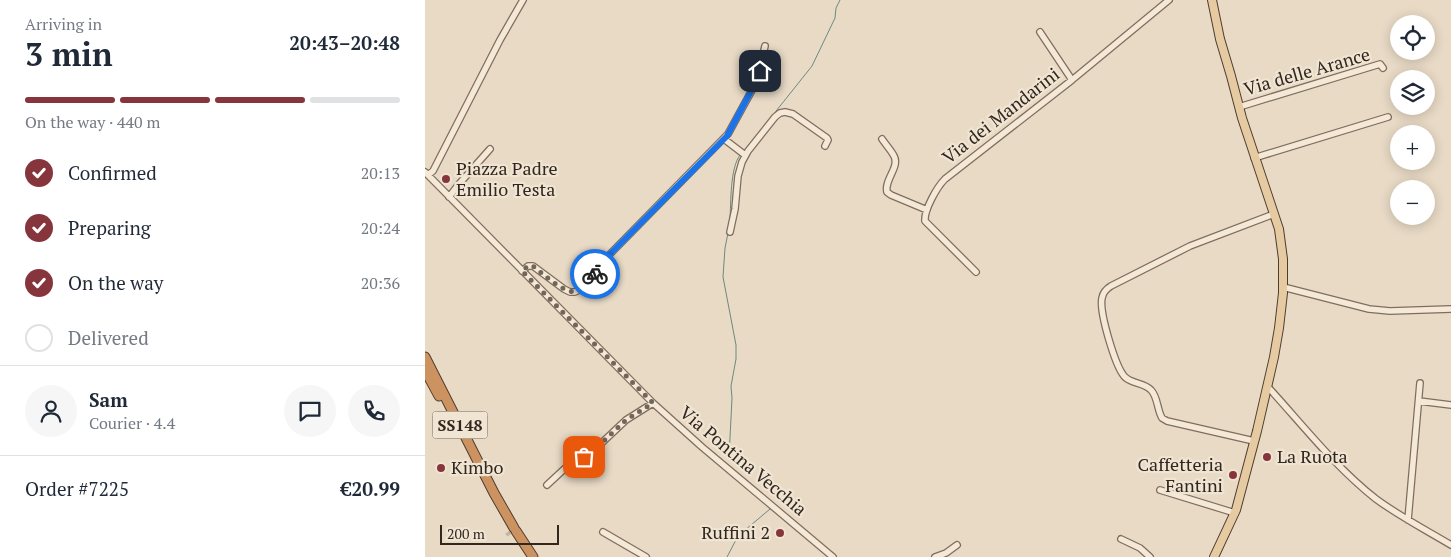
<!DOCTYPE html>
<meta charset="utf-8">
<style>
:root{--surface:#fff;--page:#f6f6f7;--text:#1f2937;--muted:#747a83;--line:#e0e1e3;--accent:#87353d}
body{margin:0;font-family:"PT Serif",serif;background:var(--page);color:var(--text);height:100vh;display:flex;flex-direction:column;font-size:19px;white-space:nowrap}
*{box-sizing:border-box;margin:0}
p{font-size:16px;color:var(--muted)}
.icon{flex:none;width:28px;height:28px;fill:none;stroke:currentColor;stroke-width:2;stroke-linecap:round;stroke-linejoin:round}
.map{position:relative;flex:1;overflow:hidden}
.sheet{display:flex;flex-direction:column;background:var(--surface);width:425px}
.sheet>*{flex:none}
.fabs{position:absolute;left:965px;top:15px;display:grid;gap:10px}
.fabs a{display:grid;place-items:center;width:45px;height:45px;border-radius:50%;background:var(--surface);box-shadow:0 2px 12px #0003;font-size:25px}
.scale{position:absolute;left:15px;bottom:12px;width:119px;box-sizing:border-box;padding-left:5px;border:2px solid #32271f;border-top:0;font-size:14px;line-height:18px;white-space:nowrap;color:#32271f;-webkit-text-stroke:4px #f0e5d3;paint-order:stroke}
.pin{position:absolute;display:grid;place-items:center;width:42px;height:42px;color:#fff;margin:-21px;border-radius:10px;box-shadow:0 2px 8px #0006}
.courier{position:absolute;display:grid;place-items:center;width:50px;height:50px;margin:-25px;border:4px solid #1a73e8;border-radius:50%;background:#fff;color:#222;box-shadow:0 1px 6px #0007}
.headline em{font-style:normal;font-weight:700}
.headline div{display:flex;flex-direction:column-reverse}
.headline{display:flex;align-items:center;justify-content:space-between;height:85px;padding:0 25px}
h1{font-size:32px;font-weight:700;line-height:38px}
.bar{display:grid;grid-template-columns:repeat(4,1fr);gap:8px 5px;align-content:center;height:60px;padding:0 25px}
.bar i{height:6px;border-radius:4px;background:var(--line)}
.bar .active{background:var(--accent)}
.bar p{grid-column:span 4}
.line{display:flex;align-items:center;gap:12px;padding:0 25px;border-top:1px solid var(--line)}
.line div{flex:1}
.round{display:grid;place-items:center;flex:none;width:52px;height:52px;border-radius:26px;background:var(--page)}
ol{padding:0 25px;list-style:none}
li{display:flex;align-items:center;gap:15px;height:55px}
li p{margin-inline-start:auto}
li .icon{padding:5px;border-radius:50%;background:var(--accent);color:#fff;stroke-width:4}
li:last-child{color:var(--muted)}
li i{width:28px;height:28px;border:2px solid var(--line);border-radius:50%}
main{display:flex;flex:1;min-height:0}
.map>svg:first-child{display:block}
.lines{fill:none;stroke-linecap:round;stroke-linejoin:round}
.stream{stroke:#6e897f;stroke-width:1}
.highway-tunnel{stroke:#c4b6a4;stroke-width:9;stroke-dasharray:9 4.5;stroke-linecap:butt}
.minor-casing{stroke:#806d5d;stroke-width:8}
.major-casing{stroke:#4f3c31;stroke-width:10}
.highway-casing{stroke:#4f3c31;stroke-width:11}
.minor{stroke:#f4e8d7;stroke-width:5.5}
.major{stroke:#e6caa1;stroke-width:8}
.highway{stroke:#cc9360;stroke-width:9}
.done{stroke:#726659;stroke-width:5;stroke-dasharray:0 9}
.route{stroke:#1a73e8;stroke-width:6}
.poi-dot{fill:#87353d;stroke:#f0e5d3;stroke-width:2}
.labels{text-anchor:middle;stroke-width:4.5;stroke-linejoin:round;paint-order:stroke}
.shield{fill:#f0e5d3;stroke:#6b6055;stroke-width:1}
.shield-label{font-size:16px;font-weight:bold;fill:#32271f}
.street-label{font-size:18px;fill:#32271f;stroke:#f0e5d3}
.poi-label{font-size:18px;fill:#32271f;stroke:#f0e5d3;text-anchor:start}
</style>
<main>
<section class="sheet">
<div class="headline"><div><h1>3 min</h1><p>Arriving in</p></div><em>20:43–20:48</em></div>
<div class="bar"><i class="active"></i><i class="active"></i><i class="active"></i><i></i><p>On the way · 440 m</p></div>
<ol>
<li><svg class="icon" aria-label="check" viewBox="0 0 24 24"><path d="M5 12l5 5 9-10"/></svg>Confirmed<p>20:13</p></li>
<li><svg class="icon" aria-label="check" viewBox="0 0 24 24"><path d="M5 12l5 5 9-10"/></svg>Preparing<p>20:24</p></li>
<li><svg class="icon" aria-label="check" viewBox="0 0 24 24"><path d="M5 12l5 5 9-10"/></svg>On the way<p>20:36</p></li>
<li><i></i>Delivered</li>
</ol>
<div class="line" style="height:90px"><a class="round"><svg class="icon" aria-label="person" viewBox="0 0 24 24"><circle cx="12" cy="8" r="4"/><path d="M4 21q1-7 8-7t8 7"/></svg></a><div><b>Sam</b><p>Courier · 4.4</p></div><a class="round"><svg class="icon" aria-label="chat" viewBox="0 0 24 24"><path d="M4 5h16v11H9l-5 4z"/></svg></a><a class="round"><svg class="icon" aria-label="phone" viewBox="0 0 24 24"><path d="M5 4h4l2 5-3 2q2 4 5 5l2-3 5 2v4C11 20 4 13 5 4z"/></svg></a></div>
<div class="line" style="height:65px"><div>Order #7225</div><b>€20.99</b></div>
</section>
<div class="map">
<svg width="1026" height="557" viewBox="0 0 1026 557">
<rect width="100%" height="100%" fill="#e8dac5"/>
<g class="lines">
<path class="stream" d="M320 150 387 66 410 18 411 8 415 0
M305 220C306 202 305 168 315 155
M303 233 300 248 298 277 311 345V359L306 386 307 398 304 458
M302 557 313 536 345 509"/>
<path class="highway-tunnel" d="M84 531 86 534"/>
<g class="minor-casing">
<path id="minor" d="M615 32 647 80
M814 107 955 64 958 68
M299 139 320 155
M457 139C461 145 466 150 469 156 475 167 459 180 462 192L466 195 502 210
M829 158 963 117
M0 172 228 403 277 447 408 557
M3 175 8 171 75 40 98 0
M24 197 34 184 65 149
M305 232 310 209 313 176 317 162 323 151 350 117 355 113 360 112 368 114 402 138 403 140 400 146
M97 271 103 266H108L139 289 145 292H150L156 289 179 265 185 254 303 134 332 81 340 46
M551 272 500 221C499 210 512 187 520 179L647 80 744 0
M858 287 944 309 965 311 1026 309
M842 386C877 424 910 467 951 499 974 516 1001 530 1026 545
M994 401 1026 405
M829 441 742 421 737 418C732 410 733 397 726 390 719 382 705 384 699 376 690 365 674 312 677 298 678 293 681 289 686 286L765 246 849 214
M122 485 149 460 166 453 201 420 228 403
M735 490 810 513
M983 520 995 383
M178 532 221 557
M696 539 715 548 725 557
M510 557 521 553 532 545"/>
</g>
<g class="major-casing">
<path id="major" d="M787 0 795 39 806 76 817 118 854 229 858 259V293L854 328 849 357 832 431 811 510 789 557"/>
</g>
<g class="highway-casing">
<path id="highway" d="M0 357 69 493 89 528
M0 370 14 396
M91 531 108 557"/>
</g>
<use href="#minor" class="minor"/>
<use href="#major" class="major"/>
<use href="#highway" class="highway"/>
</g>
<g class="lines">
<path class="done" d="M159 457 168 451 201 420 228 403 97 271 103 266H108C117 273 141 296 153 291 159 288 165 279 170 274"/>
<path class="route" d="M170 274 180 264 185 254 302 136 331 82 335 71"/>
</g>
<g class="poi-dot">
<circle cx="21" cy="179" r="5"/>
<circle cx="842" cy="457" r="5"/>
<circle cx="16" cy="468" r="5"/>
<circle cx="808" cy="475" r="5"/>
<circle cx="355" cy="533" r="5"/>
</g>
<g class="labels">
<rect class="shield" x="7.5" y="411.5" width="55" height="27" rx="4"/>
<g class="shield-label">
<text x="35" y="431">SS148</text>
</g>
<g class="street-label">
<text transform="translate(882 72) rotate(-16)" y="6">Via delle Arance</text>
<text transform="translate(576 116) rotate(-38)" y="6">Via dei Mandarini</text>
<text transform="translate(318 461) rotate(40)" y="6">Via Pontina Vecchia</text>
</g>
<g class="poi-label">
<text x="31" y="175">Piazza Padre<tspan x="31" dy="21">Emilio Testa</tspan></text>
<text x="852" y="463">La Ruota</text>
<text x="798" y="471" text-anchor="end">Caffetteria<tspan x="798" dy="21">Fantini</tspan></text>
<text x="26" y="474">Kimbo</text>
<text x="345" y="539" text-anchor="end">Ruffini 2</text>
</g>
</g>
</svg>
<div class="fabs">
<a><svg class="icon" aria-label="locate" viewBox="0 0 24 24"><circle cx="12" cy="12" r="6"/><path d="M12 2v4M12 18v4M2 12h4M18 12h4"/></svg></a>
<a><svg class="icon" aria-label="layers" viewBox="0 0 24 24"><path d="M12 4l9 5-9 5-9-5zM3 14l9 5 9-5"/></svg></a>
<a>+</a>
<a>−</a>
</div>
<div class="scale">200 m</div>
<div class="pin" style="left:159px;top:457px;background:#ea580c"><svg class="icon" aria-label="bag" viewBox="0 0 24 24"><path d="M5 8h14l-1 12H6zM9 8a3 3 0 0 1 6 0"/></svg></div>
<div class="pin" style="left:335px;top:71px;background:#1f2937"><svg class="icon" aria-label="home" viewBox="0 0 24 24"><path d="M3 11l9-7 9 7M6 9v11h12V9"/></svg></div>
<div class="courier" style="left:170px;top:274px"><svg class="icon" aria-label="bike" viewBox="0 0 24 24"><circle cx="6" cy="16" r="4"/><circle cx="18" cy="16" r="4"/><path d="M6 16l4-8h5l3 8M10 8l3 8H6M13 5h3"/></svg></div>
</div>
</main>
